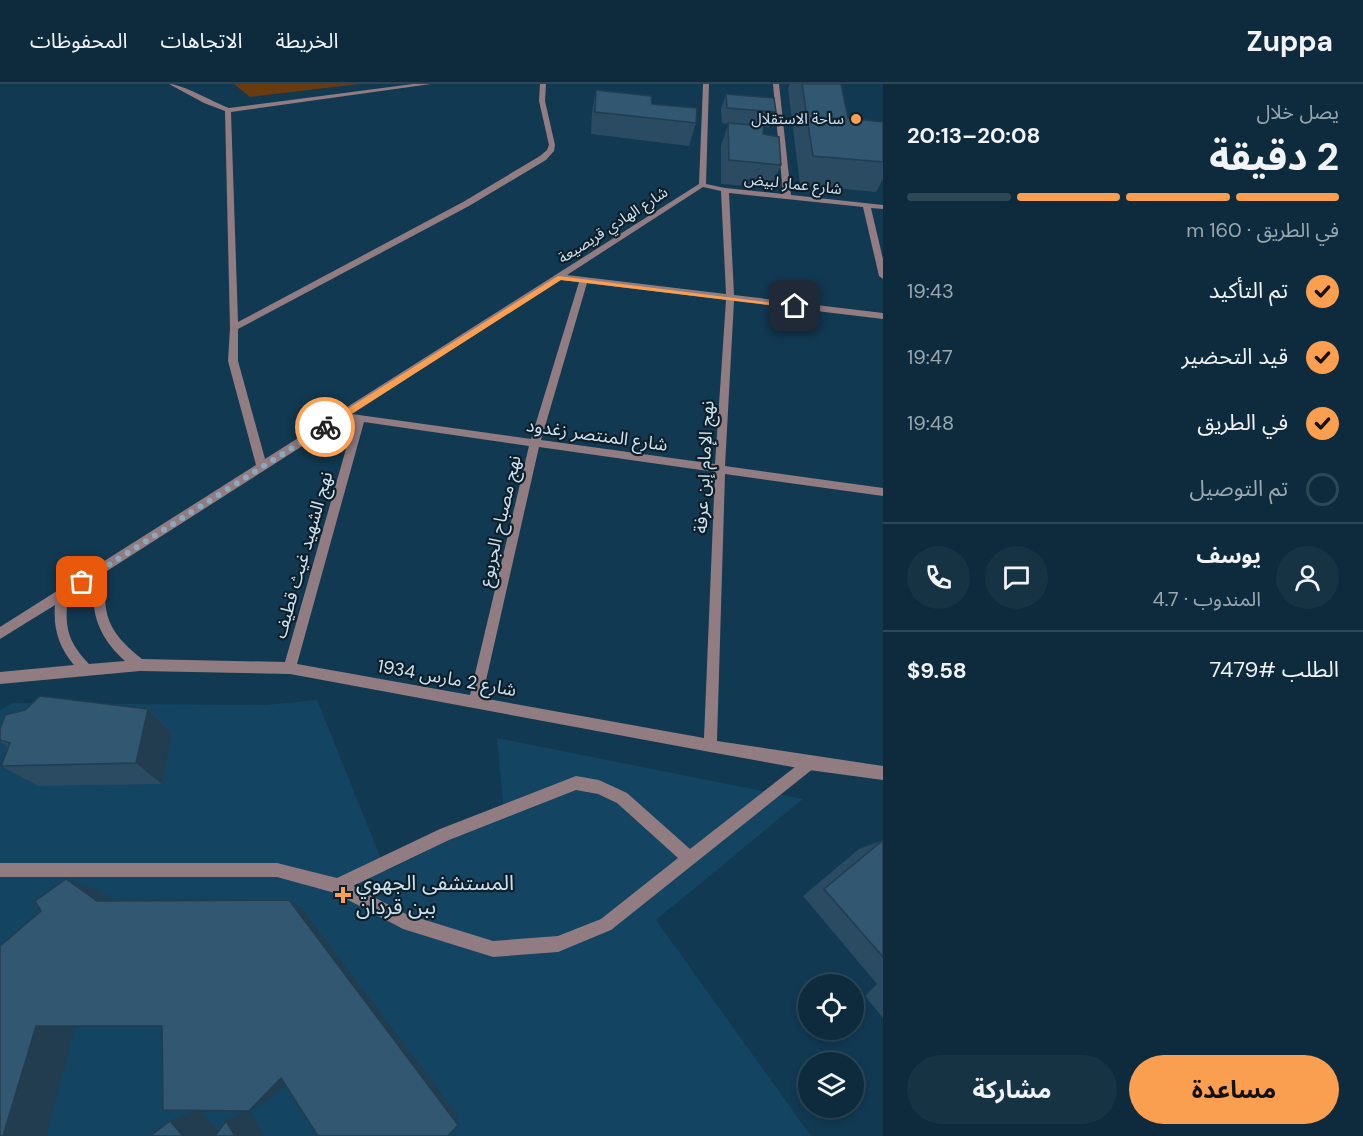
<!DOCTYPE html>
<html lang="ar">
<meta charset="utf-8">
<style>
:root{--surface:#0d2b3d;--page:#163344;--text:#f1f3f6;--muted:#9aa7b0;--line:#2d4757;--accent:#fa9f4f}
body{margin:0;font-family:"DM Sans","Noto Sans Arabic",sans-serif;background:var(--page);color:var(--text);direction:rtl;height:100vh;display:flex;flex-direction:column;font-size:22px;white-space:nowrap}
*{box-sizing:border-box;margin:0}
p{font-size:20px;color:var(--muted)}
.icon{flex:none;width:33px;height:33px;fill:none;stroke:currentColor;stroke-width:2;stroke-linecap:round;stroke-linejoin:round}
.map{position:relative;flex:1;overflow:hidden;direction:ltr}
.panel{display:flex;flex-direction:column;background:var(--surface);width:480px}
.panel>*{flex:none}
.buttons{position:absolute;left:798px;top:890px;display:grid;gap:12px}
.buttons a{display:grid;place-items:center;width:66px;height:66px;border-radius:50%;background:var(--surface);box-shadow:0 3px 9px #0003,0 0 0 2px var(--line);font-size:30px}
.pin{position:absolute;display:grid;place-items:center;width:51px;height:51px;color:#fff;margin:-26px;border-radius:12px;box-shadow:0 3px 9px #0006}
.courier{position:absolute;display:grid;place-items:center;width:60px;height:60px;margin:-30px;border:4px solid #fa9f4f;border-radius:50%;background:#fff;color:#222;box-shadow:0 2px 8px #0007}
.overview em{font-style:normal;font-weight:700}
.overview div{display:flex;flex-direction:column-reverse}
.overview{display:flex;align-items:center;justify-content:space-between;height:102px;padding:0 24px}
h1{font-size:39px;font-weight:700;line-height:45px}
.bar{display:grid;grid-template-columns:repeat(4,1fr);gap:9px 6px;align-content:center;height:72px;padding:0 24px}
.bar i{height:8px;border-radius:4px;background:var(--line)}
.bar .current{background:var(--accent)}
.bar p{grid-column:span 4}
.line{display:flex;align-items:center;gap:15px;padding:0 24px;border-top:2px solid var(--line)}
.line div{flex:1}
.round{display:grid;place-items:center;flex:none;width:63px;height:63px;border-radius:32px;background:var(--page)}
ol{padding:0 24px;list-style:none}
li{display:flex;align-items:center;gap:18px;height:66px}
li p{margin-inline-start:auto}
li .icon{padding:6px;border-radius:50%;background:var(--accent);color:#111;stroke-width:4}
li:last-child{color:var(--muted)}
li i{width:33px;height:33px;border:3px solid var(--line);border-radius:50%}
.action{display:flex;gap:12px;margin-top:auto;padding:12px 24px}
.action a{flex:1;height:69px;border-radius:36px;background:var(--accent);color:#111;font-size:24px;font-weight:700;line-height:69px;text-align:center}
.action a+a{background:var(--page);color:var(--text)}
header{display:flex;align-items:center;gap:36px;box-sizing:border-box;height:84px;padding:0 30px;background:var(--surface);border-bottom:2px solid var(--line)}
header strong{font-size:28px}
nav{display:flex;gap:33px;margin-inline-start:auto;font-size:21px}
main{display:flex;flex:1;min-height:0}
.map>svg:first-child{display:block}
.built{fill:#134461}
.green{fill:#693b0e}
.lines{fill:none;stroke-linecap:round;stroke-linejoin:round}
.service{fill:#917c82;fill-rule:evenodd}
.minor{fill:#917c82;fill-rule:evenodd}
.wall{fill:#2a4b61}
.shaded-wall{fill:#223d4f}
.building{fill:#315771;stroke:#223d4f;stroke-width:1.5}
.route{fill:#fa9f4f}
.done{stroke:#8ca8ba;stroke-width:6;stroke-dasharray:0 10.8}
.poi-dot{fill:#fa9f4f;stroke:#0e1f29;stroke-width:2}
.labels{text-anchor:middle;stroke-width:4.5;stroke-linejoin:round;paint-order:stroke}
.far-poi-label{font-size:15px;fill:#cee3f2;stroke:#0e1f29;text-anchor:end}
.far-street-label{font-size:15px;fill:#cee3f2;stroke:#0e1f29}
.street-label{font-size:18px;fill:#cee3f2;stroke:#0e1f29}
.near-poi-label{font-size:21px;fill:#cee3f2;stroke:#0e1f29;text-anchor:start}
</style>
<header>
<strong>Zuppa</strong>
<nav><a>الخريطة</a><a>الاتجاهات</a><a>المحفوظات</a></nav>
</header>
<main>
<section class="panel">
<div class="overview"><div><h1>2 دقيقة</h1><p>يصل خلال</p></div><em>20:08–20:13</em></div>
<div class="bar"><i class="current"></i><i class="current"></i><i class="current"></i><i></i><p>في الطريق · 160 m</p></div>
<ol>
<li><svg class="icon" aria-label="check" viewBox="0 0 24 24"><path d="M5 12l5 5 9-10"/></svg>تم التأكيد<p>19:43</p></li>
<li><svg class="icon" aria-label="check" viewBox="0 0 24 24"><path d="M5 12l5 5 9-10"/></svg>قيد التحضير<p>19:47</p></li>
<li><svg class="icon" aria-label="check" viewBox="0 0 24 24"><path d="M5 12l5 5 9-10"/></svg>في الطريق<p>19:48</p></li>
<li><i></i>تم التوصيل</li>
</ol>
<div class="line" style="height:108px"><a class="round"><svg class="icon" aria-label="person" viewBox="0 0 24 24"><circle cx="12" cy="8" r="4"/><path d="M4 21q1-7 8-7t8 7"/></svg></a><div><b>يوسف</b><p>المندوب · 4.7</p></div><a class="round"><svg class="icon" aria-label="chat" viewBox="0 0 24 24"><path d="M4 5h16v11H9l-5 4z"/></svg></a><a class="round"><svg class="icon" aria-label="phone" viewBox="0 0 24 24"><path d="M5 4h4l2 5-3 2q2 4 5 5l2-3 5 2v4C11 20 4 13 5 4z"/></svg></a></div>
<div class="line" style="height:78px"><div>الطلب #7479</div><b>$9.58</b></div>
<div class="action"><a>مساعدة</a><a>مشاركة</a></div>
</section>
<div class="map">
<svg width="883" height="1052" viewBox="0 0 883 1052">
<rect width="100%" height="100%" fill="#113951"/>
<path class="built" d="M317 616 386 787 504 729 497 654 803 715 656 836 811 1052H0V626L12 619 266 621Z"/>
<path class="green" d="M234 0H359L250 13Z"/>
<g class="lines">
<path class="service" d="M809 672 814 674 816 679 814 684 611 846 558 868 493 873 403 845 335 809 277 793H0V779H277L337 794 440 745 576 692 599 696 627 709 690 765ZM576 706 598 710 617 719 678 774 601 835 558 852 493 857 406 830 353 802 449 756Z"/>
<path class="minor" d="M169 0C182 0 213 18 229 24L413 0H431L231 28 238 238 463 118 540 72 547 66 549 61 539 17 540 0H546L545 17 555 61 554 67 546 76 469 122 238 245V277L265 375 699 100 703 0H709L706 100 725 104 783 110 773 0H779L791 111 883 121V125L871 124 883 175V195L879 192 863 123 729 109 734 211 883 229V235L734 217 725 382 883 404V412L725 390 717 657 883 682V696L809 686 710 668 290 590 140 587 0 600V588L74 581C59 563 53 545 55 521L0 555V543L256 381 228 277 230 244 225 27 204 19ZM703 103 721 107 726 210 567 191ZM560 196 579 198 531 355 352 330ZM587 199 726 216 715 380 541 356ZM343 336 354 337 285 578 142 575C108 548 101 531 107 487ZM364 338 529 362 470 611 297 580ZM539 363 715 388 704 654 482 614ZM95 496C89 529 100 555 125 577L89 580C68 558 64 543 68 513Z"/>
</g>
<path class="wall" d="M790 0H841L848 34 883 38V95L876 108 800 101 788 4Z
M596 6 652 20 696 39 689 62 591 50 592 28Z
M726 10 776 28 770 43H764L763 50 781 81 772 104 721 100V62L728 40 722 39 721 25Z
M148 625 172 649 162 700 38 702 1 682 8 663 0 657V645Z
M883 756V934L865 912 877 900 803 812 859 765Z"/>
<path class="shaded-wall" d="M148 625 172 649 162 700 136 679Z
M66 795 100 807 129 827 97 817Z
M289 816 303 826 456 1029 458 1041Z
M76 940 46 1052H3L36 942Z
M298 987 269 1016 250 1026 264 1052H235L226 1037 249 1025 281 994Z
M199 1025 222 1052H183L170 1037Z"/>
<path class="building" d="M802 0H841L848 34 883 38V78L813 72Z
M596 6 651 12 652 20 697 24 696 39 595 28Z
M726 10 774 14 776 28 727 24Z
M728 39 764 42 763 50 779 53 781 81 729 76Z
M40 612 148 625 136 679 1 682 10 659 0 656V645L5 631 25 626Z
M883 756V873L824 805Z
M66 795 97 817 289 816 458 1041 448 1052H318L281 994 249 1027 163 1026 162 942H36L3 1052H0V862L41 827 35 817Z
M170 1037 183 1052H150Z
M226 1037 235 1052H215Z"/>
<path class="route" d="M558 192 799 222 795 224 561 196 328 345H322V341Z"/>
<g class="lines">
<path class="done" d="M82 498 325 343"/>
</g>
<g class="poi-dot">
<circle cx="856" cy="35" r="6"/>
<path d="M340 802h6v6h6v6h-6v6h-6v-6h-6v-6h6z"/>
</g>
<g class="labels">
<g class="far-poi-label">
<text x="844" y="40">ساحة الاستقلال</text>
</g>
<g class="far-street-label">
<text transform="translate(793 100) rotate(6)" y="5">شارع عمار لبيض</text>
<text transform="translate(613 141) rotate(-33)" y="5">شارع الهادي قريصيعة</text>
</g>
<g class="street-label">
<text transform="translate(597 351) rotate(8)" y="6">شارع المنتصر زغدود</text>
<text transform="translate(704 383) rotate(-87)" y="6">نهج الإمام إبن عرفة</text>
<text transform="translate(500 437) rotate(-77)" y="6">نهج مصباح الجربوع</text>
<text transform="translate(303 471) rotate(-74)" y="6">نهج الشهيد غيث قطيف</text>
<text transform="translate(447 594) rotate(10)" y="6">شارع 2 مارس 1934</text>
</g>
<g class="near-poi-label">
<text x="356" y="806">المستشفى الجهوي<tspan x="356" dy="24">ببن قردان</tspan></text>
</g>
</g>
</svg>
<div class="buttons">
<a><svg class="icon" aria-label="locate" viewBox="0 0 24 24"><circle cx="12" cy="12" r="6"/><path d="M12 2v4M12 18v4M2 12h4M18 12h4"/></svg></a>
<a><svg class="icon" aria-label="layers" viewBox="0 0 24 24"><path d="M12 4l9 5-9 5-9-5zM3 14l9 5 9-5"/></svg></a>
</div>
<div class="pin" style="left:82px;top:498px;background:#ea580c"><svg class="icon" aria-label="bag" viewBox="0 0 24 24"><path d="M5 8h14l-1 12H6zM9 8a3 3 0 0 1 6 0"/></svg></div>
<div class="pin" style="left:795px;top:222px;background:#1f2937"><svg class="icon" aria-label="home" viewBox="0 0 24 24"><path d="M3 11l9-7 9 7M6 9v11h12V9"/></svg></div>
<div class="courier" style="left:325px;top:343px"><svg class="icon" aria-label="bike" viewBox="0 0 24 24"><circle cx="6" cy="16" r="4"/><circle cx="18" cy="16" r="4"/><path d="M6 16l4-8h5l3 8M10 8l3 8H6M13 5h3"/></svg></div>
</div>
</main>
